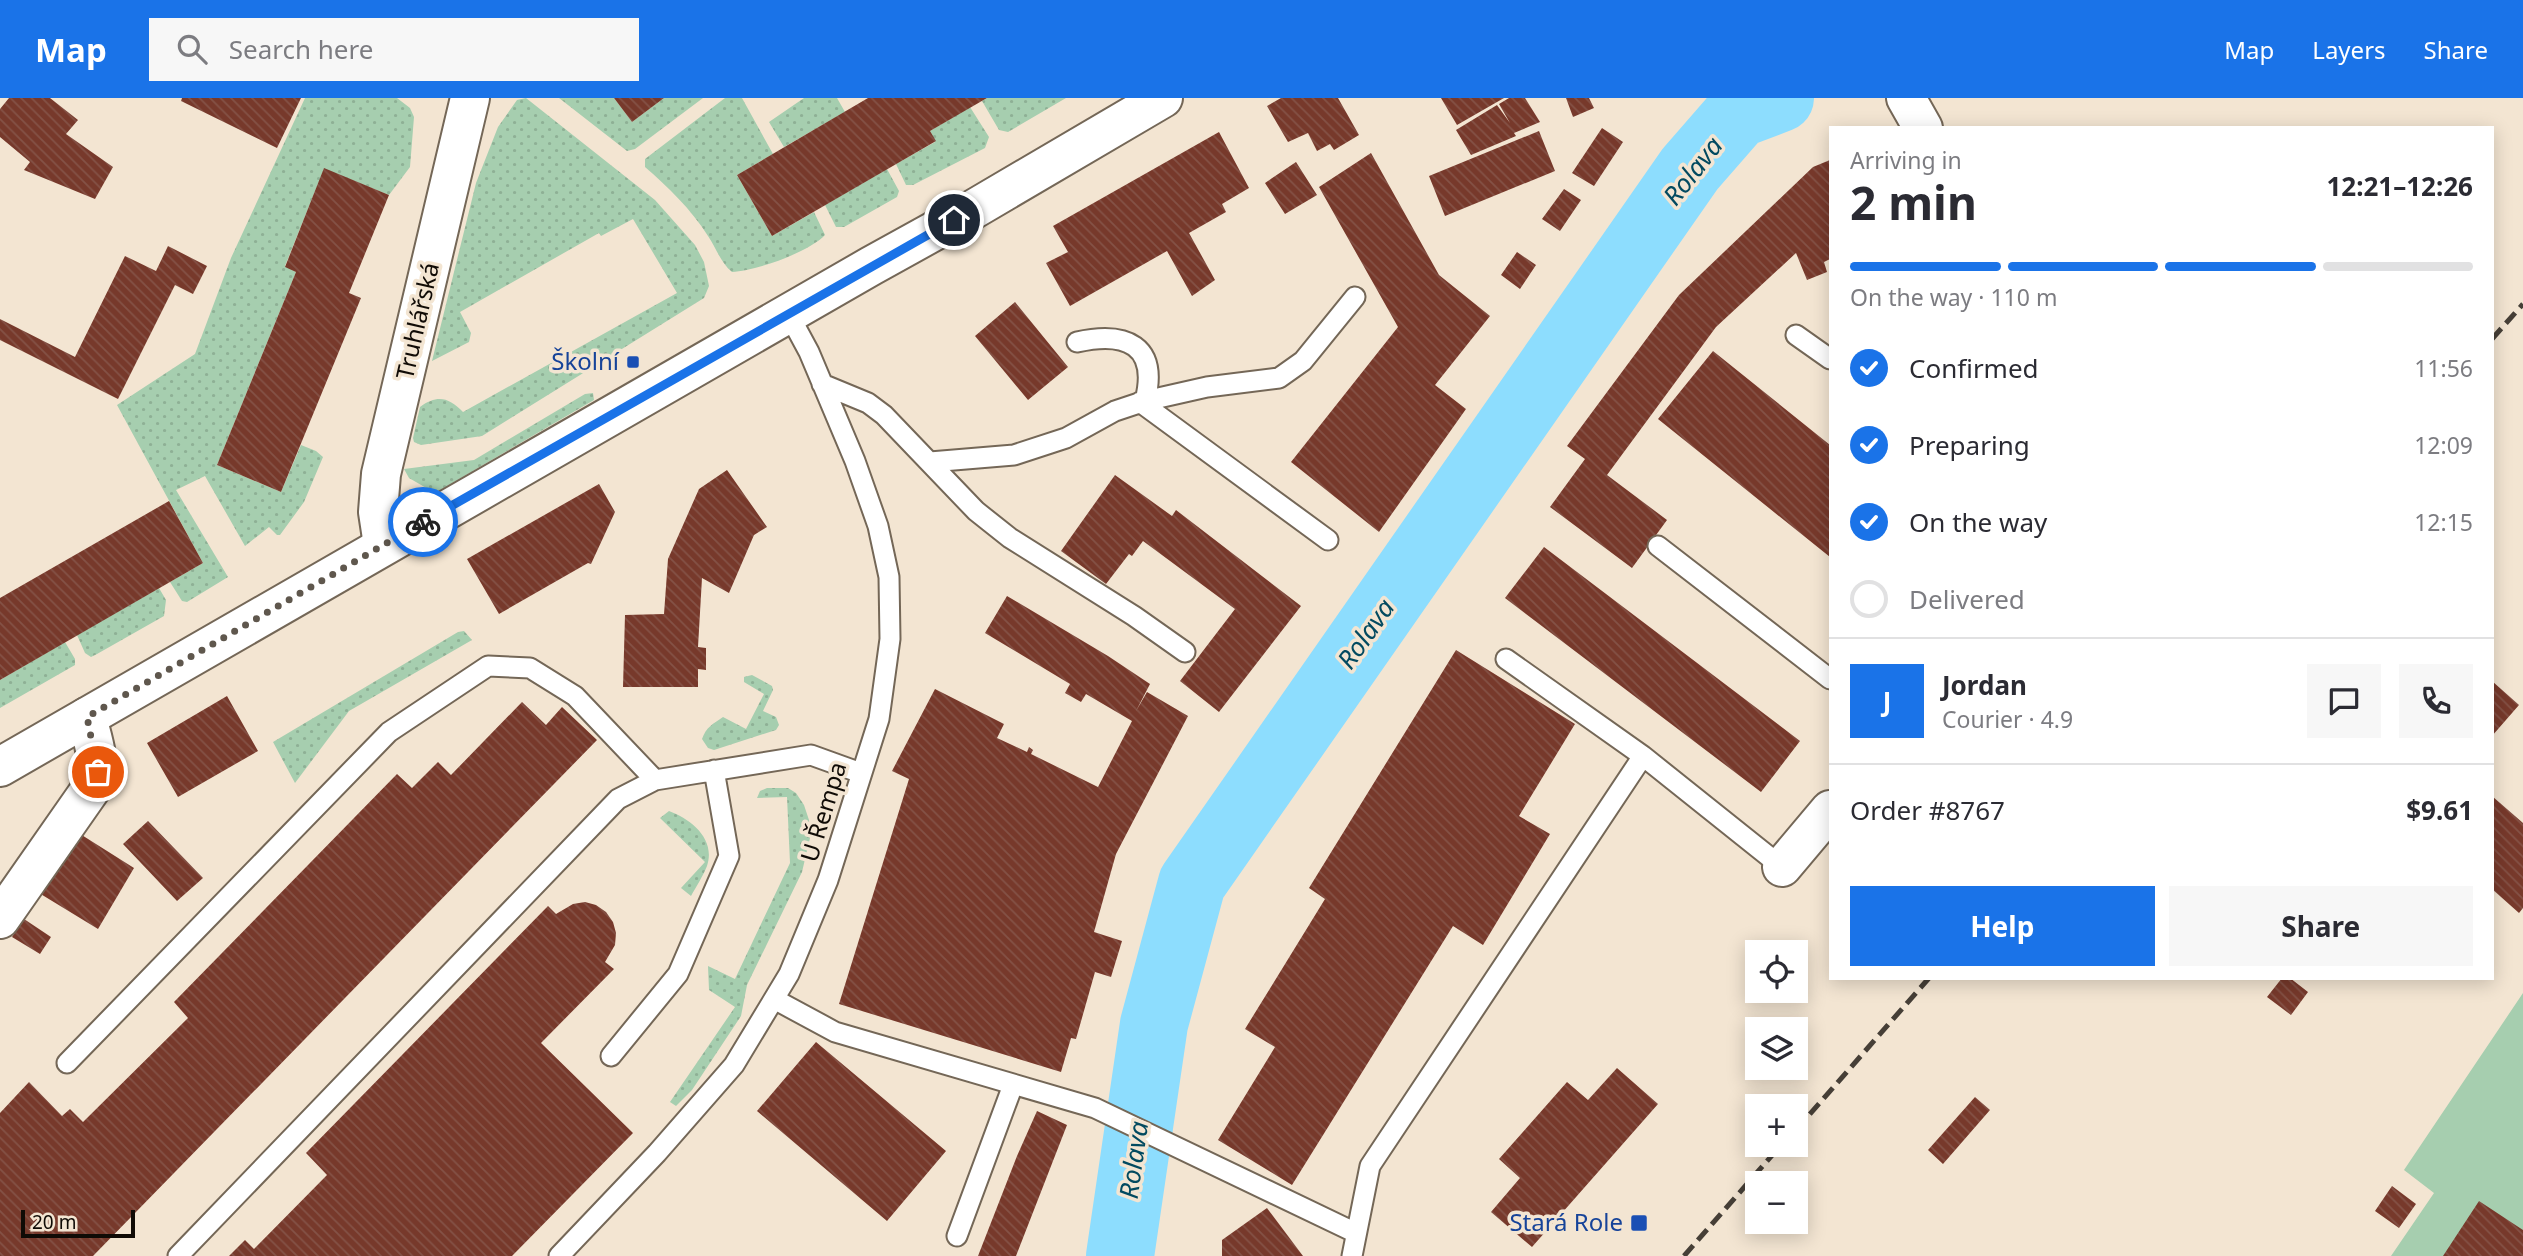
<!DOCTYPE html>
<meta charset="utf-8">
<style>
:root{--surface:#fff;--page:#f7f7f7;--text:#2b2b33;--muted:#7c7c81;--line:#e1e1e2;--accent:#1a73e8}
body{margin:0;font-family:"Noto Sans",sans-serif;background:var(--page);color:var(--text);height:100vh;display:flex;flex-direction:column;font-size:26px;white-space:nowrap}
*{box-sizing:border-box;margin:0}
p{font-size:23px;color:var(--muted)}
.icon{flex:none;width:38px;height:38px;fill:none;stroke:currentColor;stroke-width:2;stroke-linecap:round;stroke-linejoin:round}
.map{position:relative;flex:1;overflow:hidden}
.drawer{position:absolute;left:1829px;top:28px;width:665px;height:854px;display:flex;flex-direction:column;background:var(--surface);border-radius:0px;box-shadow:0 4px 18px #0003}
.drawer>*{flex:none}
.tools{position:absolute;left:1745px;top:842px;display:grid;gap:14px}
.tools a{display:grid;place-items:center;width:63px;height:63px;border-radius:0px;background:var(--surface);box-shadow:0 4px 18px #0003;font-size:35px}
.scale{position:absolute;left:21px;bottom:18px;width:114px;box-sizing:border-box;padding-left:7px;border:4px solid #100b06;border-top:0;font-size:19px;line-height:24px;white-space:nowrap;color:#100b06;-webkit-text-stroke:5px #f3e5d2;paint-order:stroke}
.pin{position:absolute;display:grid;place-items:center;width:60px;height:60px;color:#fff;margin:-30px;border:4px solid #fff;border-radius:50%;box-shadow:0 2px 7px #0007}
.courier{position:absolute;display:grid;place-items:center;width:70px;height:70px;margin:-35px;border:5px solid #1a73e8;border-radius:50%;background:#fff;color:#222;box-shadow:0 2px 9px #0007}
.overview em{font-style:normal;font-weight:700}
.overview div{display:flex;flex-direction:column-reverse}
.overview{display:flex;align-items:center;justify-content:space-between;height:119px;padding:0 21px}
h1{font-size:46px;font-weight:700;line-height:52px}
.bar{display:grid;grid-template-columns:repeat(4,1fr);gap:10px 7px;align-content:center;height:84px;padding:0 21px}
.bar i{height:9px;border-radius:5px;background:var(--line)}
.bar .selected{background:var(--accent)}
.bar p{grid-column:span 4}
.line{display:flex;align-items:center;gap:18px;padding:0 21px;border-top:2px solid var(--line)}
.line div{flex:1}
.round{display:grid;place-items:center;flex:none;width:74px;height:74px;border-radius:0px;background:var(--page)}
ol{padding:0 21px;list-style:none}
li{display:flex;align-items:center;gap:21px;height:77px}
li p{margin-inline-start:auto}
li .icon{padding:7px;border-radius:50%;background:var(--accent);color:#fff;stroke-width:4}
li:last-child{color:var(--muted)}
li i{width:38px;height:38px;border:4px solid var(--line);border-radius:50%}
.button{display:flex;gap:14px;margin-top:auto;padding:14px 21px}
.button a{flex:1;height:80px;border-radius:0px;background:var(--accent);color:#fff;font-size:28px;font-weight:700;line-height:80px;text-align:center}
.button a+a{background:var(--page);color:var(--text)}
header{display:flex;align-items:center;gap:42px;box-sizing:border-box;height:98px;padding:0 35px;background:var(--accent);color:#fff}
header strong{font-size:33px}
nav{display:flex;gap:38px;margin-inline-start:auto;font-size:24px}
.search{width:490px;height:63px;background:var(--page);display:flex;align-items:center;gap:18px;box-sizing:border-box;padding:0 24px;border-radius:0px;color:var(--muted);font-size:26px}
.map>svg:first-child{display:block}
.grass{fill:url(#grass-dots)}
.garden{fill:#a6ceaf}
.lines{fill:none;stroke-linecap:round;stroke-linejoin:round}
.river{stroke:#8dddfe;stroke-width:68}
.building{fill:url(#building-back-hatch)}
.lane-casing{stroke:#746757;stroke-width:23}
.street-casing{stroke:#746757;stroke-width:42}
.secondary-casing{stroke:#746757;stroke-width:42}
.lane{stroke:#fff;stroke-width:19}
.street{stroke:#fff;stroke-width:38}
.secondary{stroke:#fff;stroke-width:38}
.rail{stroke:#463f37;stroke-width:5;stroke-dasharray:14 7;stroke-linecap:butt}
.done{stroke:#5f574d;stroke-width:7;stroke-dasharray:0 12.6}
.route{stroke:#1a73e8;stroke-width:9}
.transit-dot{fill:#1a4fb4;stroke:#f3e5d2;stroke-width:2.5}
.labels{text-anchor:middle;stroke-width:7;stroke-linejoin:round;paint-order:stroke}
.street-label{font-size:24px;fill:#100b06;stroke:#f3e5d2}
.transit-label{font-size:24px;fill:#164399;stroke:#f3e5d2;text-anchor:end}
.water-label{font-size:26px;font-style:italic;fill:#024a60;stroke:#f3e5d2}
</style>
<header>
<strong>Map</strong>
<div class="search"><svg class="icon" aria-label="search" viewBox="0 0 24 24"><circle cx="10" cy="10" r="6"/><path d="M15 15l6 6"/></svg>Search here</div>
<nav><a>Map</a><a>Layers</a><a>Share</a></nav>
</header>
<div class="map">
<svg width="2523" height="1158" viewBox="0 0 2523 1158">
<defs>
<pattern id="grass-dots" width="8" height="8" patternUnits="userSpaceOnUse" patternTransform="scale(1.75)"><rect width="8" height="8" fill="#a6ceaf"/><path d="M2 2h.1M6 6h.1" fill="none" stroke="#8eb095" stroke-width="1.8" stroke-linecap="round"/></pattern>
<pattern id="building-back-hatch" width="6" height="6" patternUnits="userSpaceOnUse" patternTransform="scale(1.75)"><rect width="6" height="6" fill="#77392b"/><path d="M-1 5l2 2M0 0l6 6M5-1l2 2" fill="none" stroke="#845246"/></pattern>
</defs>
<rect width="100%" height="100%" fill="#f3e5d2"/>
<path class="grass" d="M305 0H397L410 10 414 19 410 69 389 97 324 71 285 168 296 174 217 367 281 394 301 347 316 353 323 359 304 404 280 437H277L269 429 245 448 205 378 176 392 228 479 187 504 182 503 170 484 203 465 117 307 195 256 231 160Z
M526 0 655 102 695 147 704 164 709 188 704 200 482 338 421 347 414 344 413 340 420 309C438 296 449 300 463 314L677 195 633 121 601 138 599 135 460 214 471 235 469 244 432 263 476 85 498 29 517 2Z
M559 0H614L632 24 664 0H703L635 51 627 53Z
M725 0H742L773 56 737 77 772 138 814 114 825 137C809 154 756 173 732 174 721 165 716 150 708 138 691 111 668 89 645 69V61Z
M804 0H837L845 14 784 49 769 24Z
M987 0H1066L1008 34 999 32 982 3Z
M970 9 989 39 985 50 913 87H906L896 66 935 44 930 33Z
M887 71 899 93 897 99 844 129H836L825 107Z
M593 295 594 302 435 395 409 380 404 371 474 362 585 296Z
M159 490 166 502 164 518 97 556 91 559 85 555 77 537Z
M464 533 472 542 349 613 295 685 273 644 458 534Z
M65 544 75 561V567L0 610V582Z
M752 577 772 588 773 592 763 613 776 619 779 627 776 632 714 652 708 650 702 641C706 629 713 626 723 619L746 631 764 596 744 584V579Z
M767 690H788L796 695 804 707 809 722 810 740 802 774 747 887 741 918 692 992 676 1008 670 1004 735 909 709 892 708 868 735 881 790 765 787 699 757 700 760 693Z
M669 713C691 721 716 741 707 768 703 778 696 789 691 798L681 790 705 764 660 720Z"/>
<path class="garden" d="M2523 895V1158H2391L2434 1095 2404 1072Z"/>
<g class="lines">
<path class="river" d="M1120 1158 1154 926 1192 785 1690 71 1738 16 1780 0"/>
</g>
<path class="building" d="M9 0H50L78 22 66 36 113 69 95 101 24 72 30 64 0 39V11Z
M182 0H301L277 50 181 3Z
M614 0H664L632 24Z
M868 0H987L930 33 936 43 772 138 737 77Z
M1281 0H1338L1359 37 1334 52 1330 46 1317 53 1308 35 1288 44 1267 8Z
M1441 0H1504L1457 27Z
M1509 0H1525L1540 24 1514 35 1516 38 1471 57 1456 32 1497 7 1510 25 1499 6Z
M1566 0H1589L1594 10 1573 19Z
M1602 30 1623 44 1594 88 1572 75Z
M1539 33 1555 73 1445 118 1429 78Z
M1219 34 1249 90 1222 106 1226 114 1189 135 1215 182 1192 198 1167 153 1070 208 1046 165 1068 154 1053 128Z
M1371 55 1439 177 1490 218 1435 287 1466 311 1379 434 1291 364 1398 229 1319 89Z
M1830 62V161L1824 164 1827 174 1807 182 1796 155 1716 229 1607 377 1667 422 1632 470 1550 409 1585 361 1567 348 1679 197 1813 69Z
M1296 64 1317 97 1285 116 1265 85Z
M324 70 389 97 349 195 361 200 281 394 217 367 296 174 285 169Z
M1564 91 1581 102 1560 133 1542 121Z
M168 148 207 168 193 196 175 187 118 301 0 242V221L75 259 125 158 156 173Z
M1517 154 1536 167 1520 191 1501 177Z
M1015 204 1068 269 1028 302 975 238Z
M1713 253 1830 347V459L1658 321Z
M727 372 767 429 754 437 729 495 702 480 698 549 706 550V572L698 571V589H623L625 517 664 516 668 461 699 391Z
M1115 377 1172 418 1176 412 1301 508 1219 614 1180 583 1235 511 1143 443 1132 458 1129 456 1106 486 1061 453Z
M599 386 615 414 591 466 588 465 499 516 467 461Z
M169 403 203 465 0 582V500Z
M1544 449 1800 643 1761 694 1505 500Z
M1007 498 1108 558 1150 586 1136 613 1147 594 1188 618 1116 756 1094 834 1122 843 1111 879 1095 874 1076 941 1071 940 1061 974 839 906 909 681 892 673 935 591 1004 626 997 640 1027 654 1029 649 1033 652 1031 656 1098 689 1132 623 1086 596 1081 604 1065 595 1070 586 985 535Z
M1456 552 1575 626 1519 718 1550 736 1483 847 1453 828 1292 1087 1218 1042 1275 949 1245 931 1325 801 1309 790Z
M2492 583 2519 607 2492 638Z
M227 598 258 653 178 699 147 645Z
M522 604 546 627 562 609 597 642 93 1158H0V1015L29 984 62 1018 70 1011 83 1024 188 920 174 904 397 676 412 690 438 664 451 677Z
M2492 698 2523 725V810L2519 815 2492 791Z
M148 723 203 780 177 803 123 746Z
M77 734 134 770 98 831 39 795Z
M585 804 596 807 606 814 613 824 616 835 615 847 605 864 614 871 541 945 633 1035 512 1158H229L245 1142 254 1151 327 1077 306 1055 548 808 556 816 573 806Z
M24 821 51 839 40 856 12 839Z
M2282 880H2290L2308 894 2291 917 2267 899Z
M816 944 946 1053 887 1123 757 1013Z
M1617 970 1658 1006 1532 1149 1491 1114 1520 1080 1499 1061 1567 984 1588 1002Z
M1975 999 1990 1012 1943 1066 1928 1052Z
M1037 1013 1067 1027 1016 1158H978L1017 1058Z
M2392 1088 2416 1106 2399 1130 2375 1113Z
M2479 1103 2523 1132V1158H2443Z
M1267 1110 1303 1158H1222V1142Z"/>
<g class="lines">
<g class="lane-casing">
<path id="lane" d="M1796 237 1830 261
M1077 244C1126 233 1159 247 1145 303
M822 286 868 305 884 317 976 413 1010 440 1134 518 1185 554
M1140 304 1328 442
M930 364 1014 357 1066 340 1115 313 1145 303 1207 289 1279 280 1303 263 1355 199
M1658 448 1830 581
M1506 561 1643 658 1782 769
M774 901 835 934 1095 1010 1356 1135
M611 958 678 876 729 758 714 672
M67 965 389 634 488 568 530 570 575 598 655 682
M957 1138 1013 987
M178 1158 618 701 655 682 811 657 861 675
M559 1158 657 1055 734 967 789 876 828 782 879 621 890 541 889 479 878 428 855 363 809 254 788 215
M1352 1158 1370 1068 1643 658"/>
</g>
<g class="street-casing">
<path id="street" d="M1906 0 1923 30
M383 447 378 414 381 376 470 0
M1782 769 1830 712
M0 821 95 685C101 663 92 640 87 619"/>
</g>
<g class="secondary-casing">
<path id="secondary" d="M0 669 871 168 974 111 1163 0"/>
</g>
<use href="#lane" class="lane"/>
<use href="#street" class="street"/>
<use href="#secondary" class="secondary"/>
<path class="rail" d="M2492 241 2523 206
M1796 1032 1929 880
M1684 1158 1782 1046"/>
</g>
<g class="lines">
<path class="done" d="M98 674 87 619 423 424"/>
<path class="route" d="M423 424 954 122"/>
</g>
<g class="transit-dot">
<rect x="626" y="257" width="14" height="14" rx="3.5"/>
<rect x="1630" y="1116" width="18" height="18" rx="3.5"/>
</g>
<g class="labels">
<g class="street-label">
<text transform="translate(418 223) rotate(-77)" y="8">Truhlářská</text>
<text transform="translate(824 714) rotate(-73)" y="8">U Řempa</text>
</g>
<g class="transit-label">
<text x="619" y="272">Školní</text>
<text x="1623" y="1133">Stará Role</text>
</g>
<g class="water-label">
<text transform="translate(1693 73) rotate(-52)" y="9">Rolava</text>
<text transform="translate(1366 536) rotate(-55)" y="9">Rolava</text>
<text transform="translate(1134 1062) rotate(-82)" y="9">Rolava</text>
</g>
</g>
</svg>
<div class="tools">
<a><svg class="icon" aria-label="locate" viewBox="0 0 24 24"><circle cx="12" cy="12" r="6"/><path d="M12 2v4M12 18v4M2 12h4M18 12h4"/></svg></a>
<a><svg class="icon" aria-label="layers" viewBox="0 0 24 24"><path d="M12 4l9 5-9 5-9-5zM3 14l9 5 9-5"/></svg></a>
<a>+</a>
<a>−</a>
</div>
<div class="scale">20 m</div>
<div class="pin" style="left:98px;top:674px;background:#ea580c"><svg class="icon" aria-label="bag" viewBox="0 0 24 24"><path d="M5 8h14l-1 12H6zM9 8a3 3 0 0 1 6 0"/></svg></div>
<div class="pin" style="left:954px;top:122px;background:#1f2937"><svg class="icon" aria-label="home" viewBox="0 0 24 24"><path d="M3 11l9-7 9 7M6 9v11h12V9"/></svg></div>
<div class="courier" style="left:423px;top:424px"><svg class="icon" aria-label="bike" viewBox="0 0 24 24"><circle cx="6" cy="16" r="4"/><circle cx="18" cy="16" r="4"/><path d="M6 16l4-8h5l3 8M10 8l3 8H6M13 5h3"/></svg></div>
<section class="drawer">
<div class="overview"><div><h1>2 min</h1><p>Arriving in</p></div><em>12:21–12:26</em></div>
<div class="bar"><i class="selected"></i><i class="selected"></i><i class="selected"></i><i></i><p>On the way · 110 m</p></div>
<ol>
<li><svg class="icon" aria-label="check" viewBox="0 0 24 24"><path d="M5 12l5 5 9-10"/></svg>Confirmed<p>11:56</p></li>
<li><svg class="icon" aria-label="check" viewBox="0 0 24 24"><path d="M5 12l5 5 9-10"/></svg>Preparing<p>12:09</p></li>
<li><svg class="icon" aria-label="check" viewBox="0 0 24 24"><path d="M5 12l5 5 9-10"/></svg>On the way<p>12:15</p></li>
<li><i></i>Delivered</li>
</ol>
<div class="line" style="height:126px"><b class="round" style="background:var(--accent);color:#fff">J</b><div><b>Jordan</b><p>Courier · 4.9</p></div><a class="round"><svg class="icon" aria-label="chat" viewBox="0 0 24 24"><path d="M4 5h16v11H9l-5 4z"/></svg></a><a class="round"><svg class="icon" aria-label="phone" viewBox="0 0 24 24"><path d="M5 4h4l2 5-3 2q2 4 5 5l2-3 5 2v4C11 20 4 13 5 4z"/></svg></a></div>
<div class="line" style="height:91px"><div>Order #8767</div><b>$9.61</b></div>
<div class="button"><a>Help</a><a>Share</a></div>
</section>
</div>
